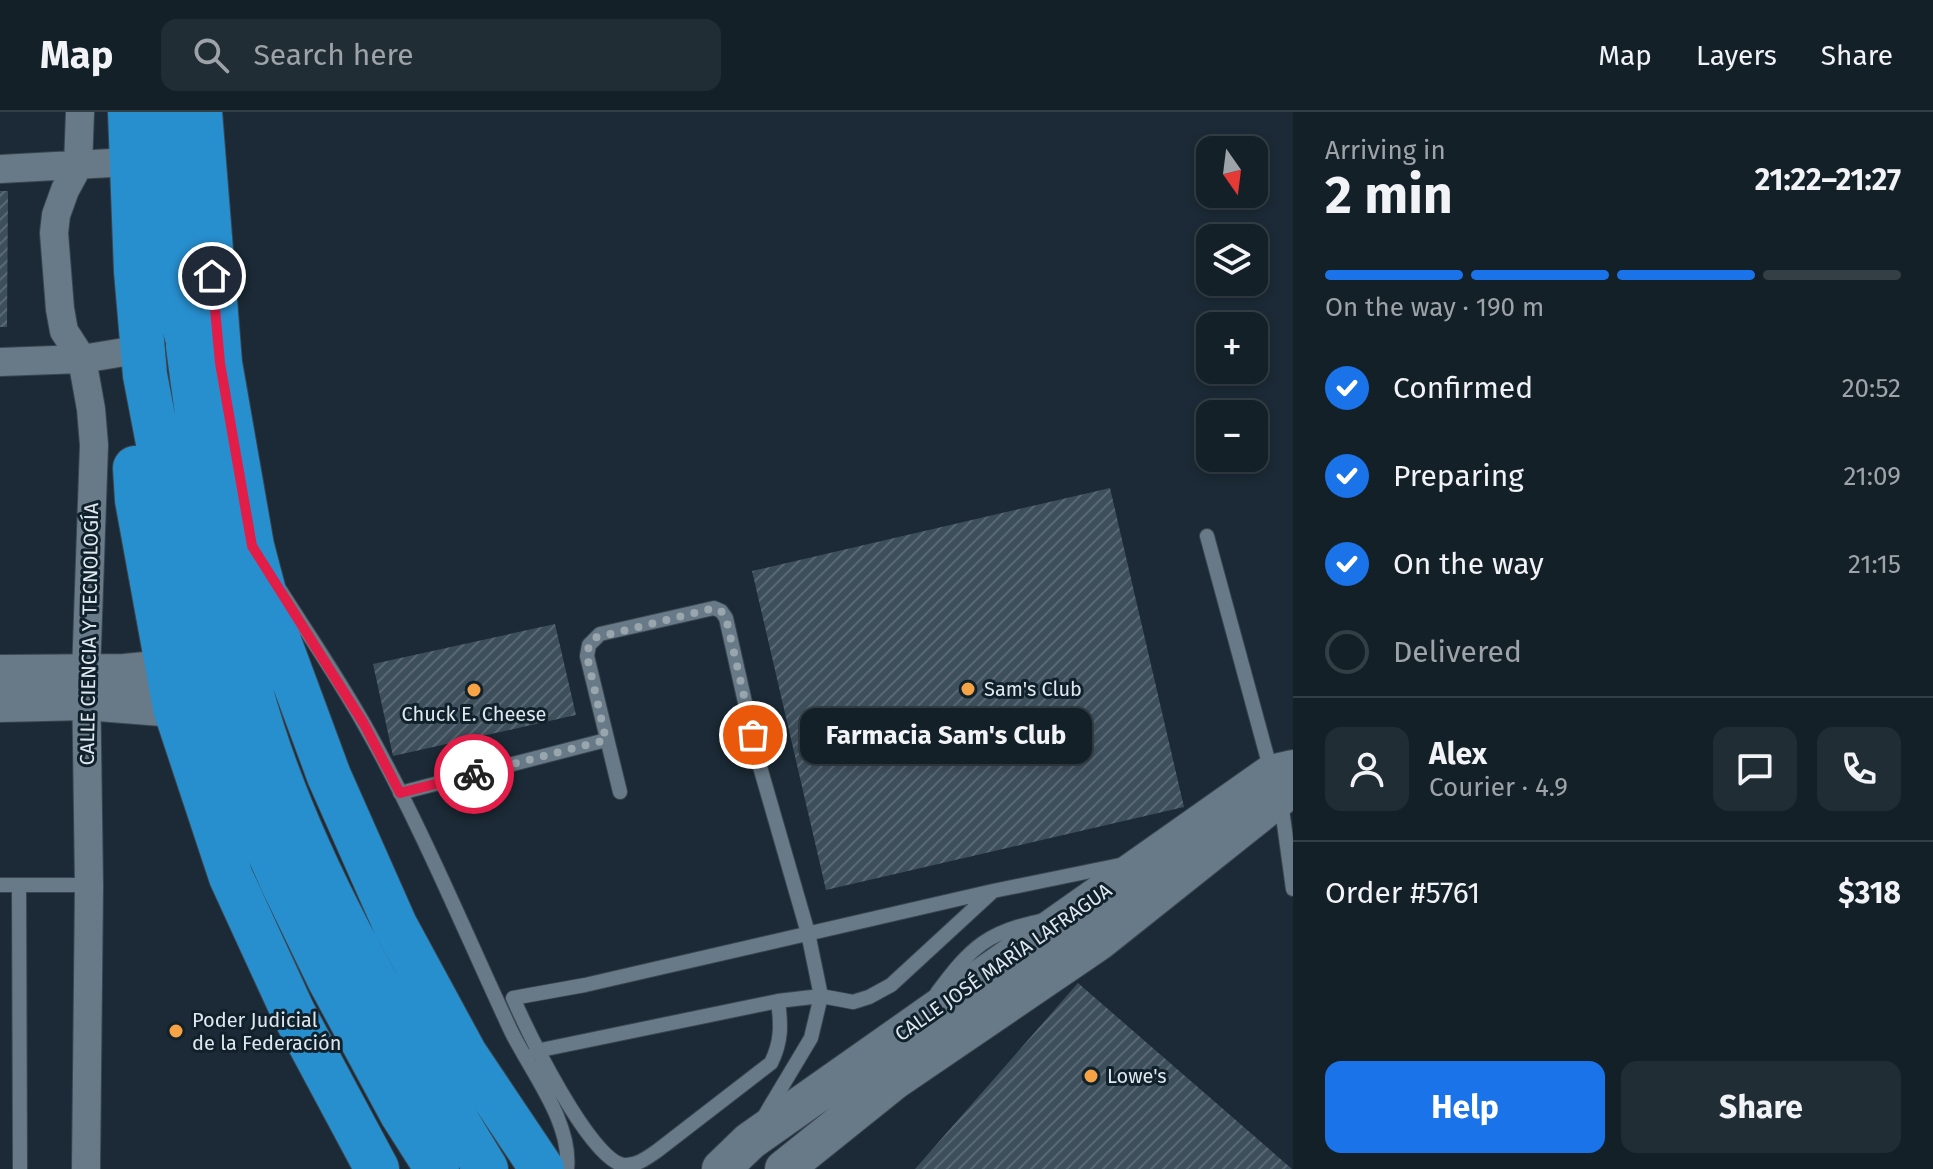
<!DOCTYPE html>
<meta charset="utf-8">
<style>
:root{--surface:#142028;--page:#212d34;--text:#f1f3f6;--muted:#9da3a8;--line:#333e45;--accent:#1a73e8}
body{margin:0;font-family:"Fira Sans",sans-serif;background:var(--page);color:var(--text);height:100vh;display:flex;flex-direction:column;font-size:30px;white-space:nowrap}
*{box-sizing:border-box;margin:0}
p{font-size:26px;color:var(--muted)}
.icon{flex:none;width:44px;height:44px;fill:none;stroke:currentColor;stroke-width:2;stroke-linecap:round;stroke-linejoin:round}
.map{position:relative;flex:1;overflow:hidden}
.panel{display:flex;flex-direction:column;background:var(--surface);width:640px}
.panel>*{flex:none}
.needle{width:52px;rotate:166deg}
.fabs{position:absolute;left:1196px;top:24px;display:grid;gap:16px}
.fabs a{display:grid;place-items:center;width:72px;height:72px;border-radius:16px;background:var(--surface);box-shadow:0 4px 12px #0003,0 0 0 2px var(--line);font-size:40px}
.pin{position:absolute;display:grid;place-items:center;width:68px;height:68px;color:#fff;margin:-34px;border:4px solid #fff;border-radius:50%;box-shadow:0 2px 8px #0007}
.courier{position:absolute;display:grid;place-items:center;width:80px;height:80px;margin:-40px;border:6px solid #e11d48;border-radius:50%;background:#fff;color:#222;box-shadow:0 2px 10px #0007}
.bubble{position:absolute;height:56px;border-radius:16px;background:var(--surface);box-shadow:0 4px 12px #0003,0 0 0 2px var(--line);font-size:26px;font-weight:700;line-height:56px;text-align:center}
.head em{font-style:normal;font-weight:700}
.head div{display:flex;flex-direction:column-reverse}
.head{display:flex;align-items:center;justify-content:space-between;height:136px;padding:0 32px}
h1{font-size:52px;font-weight:700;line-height:60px}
.bar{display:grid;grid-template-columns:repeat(4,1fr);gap:12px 8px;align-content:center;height:96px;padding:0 32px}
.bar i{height:10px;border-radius:6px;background:var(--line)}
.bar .on{background:var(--accent)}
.bar p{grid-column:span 4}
.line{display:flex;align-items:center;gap:20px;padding:0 32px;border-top:2px solid var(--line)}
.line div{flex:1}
.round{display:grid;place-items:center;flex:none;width:84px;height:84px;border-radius:16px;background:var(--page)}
ol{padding:0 32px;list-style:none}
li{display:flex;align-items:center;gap:24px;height:88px}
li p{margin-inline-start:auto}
li .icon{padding:8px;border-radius:50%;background:var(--accent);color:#fff;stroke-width:4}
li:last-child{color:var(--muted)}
li i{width:44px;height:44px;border:4px solid var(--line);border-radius:50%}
.primary-button{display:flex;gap:16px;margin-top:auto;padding:16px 32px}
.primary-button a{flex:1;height:92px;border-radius:16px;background:var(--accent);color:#fff;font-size:32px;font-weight:700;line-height:92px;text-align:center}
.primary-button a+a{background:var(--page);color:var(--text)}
header{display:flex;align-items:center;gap:48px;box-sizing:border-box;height:112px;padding:0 40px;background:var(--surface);border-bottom:2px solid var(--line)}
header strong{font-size:38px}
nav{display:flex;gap:44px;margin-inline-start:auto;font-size:28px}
.search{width:560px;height:72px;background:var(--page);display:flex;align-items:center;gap:20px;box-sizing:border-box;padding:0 28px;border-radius:16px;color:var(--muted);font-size:30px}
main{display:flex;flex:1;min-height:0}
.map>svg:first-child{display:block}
.building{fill:url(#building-hatch)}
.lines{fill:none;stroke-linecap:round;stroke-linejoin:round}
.lane-casing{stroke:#39464f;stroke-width:16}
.street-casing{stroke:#39464f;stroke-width:30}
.secondary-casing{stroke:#39464f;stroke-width:40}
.highway-casing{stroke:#39464f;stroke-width:46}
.lane{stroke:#687a87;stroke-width:14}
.street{stroke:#687a87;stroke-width:28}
.secondary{stroke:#687a87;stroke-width:38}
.highway{stroke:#288fcf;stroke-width:44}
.done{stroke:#9aa6ae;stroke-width:8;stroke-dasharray:0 14.4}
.route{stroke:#e11d48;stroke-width:10}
.poi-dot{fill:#f5a345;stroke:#11212c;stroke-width:3}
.labels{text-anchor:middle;stroke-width:6;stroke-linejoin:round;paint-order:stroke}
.street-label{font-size:20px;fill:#dee8ef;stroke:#11212c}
.poi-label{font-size:20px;fill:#dee8ef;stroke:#11212c;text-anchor:start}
</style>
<header>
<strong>Map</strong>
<div class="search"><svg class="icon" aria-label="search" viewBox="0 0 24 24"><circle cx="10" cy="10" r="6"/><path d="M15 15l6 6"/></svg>Search here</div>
<nav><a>Map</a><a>Layers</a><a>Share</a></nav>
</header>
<main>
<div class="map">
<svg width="1293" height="1057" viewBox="0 0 1293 1057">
<defs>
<pattern id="building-hatch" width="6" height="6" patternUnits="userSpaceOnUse" patternTransform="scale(2)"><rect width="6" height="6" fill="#3e4f5c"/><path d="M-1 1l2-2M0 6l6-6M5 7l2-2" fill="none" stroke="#596874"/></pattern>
</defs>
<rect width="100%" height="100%" fill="#1b2a36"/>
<path class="building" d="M0 79H8L7 215H0Z
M1110 376 1184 695 826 778 752 459Z
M555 512 576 603 393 644 373 552Z
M1078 871 1292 1057H915Z"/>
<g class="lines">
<g class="lane-casing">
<path id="lane" d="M1207 424 1271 659
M280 478C308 522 338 566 364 612 420 711 463 816 511 919 531 960 572 1010 567 1057
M620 680 587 544 589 533 600 522 714 496 721 499 726 506 758 648 808 821 821 884 811 926 765 1003
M400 681 606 628
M1281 690 1293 777
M0 773H89
M19 774 20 1057
M937 881C971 835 988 819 1045 808
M778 889C781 912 782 929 771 951L657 1039C647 1046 636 1054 624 1053 590 1049 527 918 513 886L585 873 993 779 1120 753
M536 939 778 889 821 884 853 890 869 885 891 873 992 780"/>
</g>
<g class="street-casing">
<path id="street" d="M80 0 78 54 65 78 56 103 54 121 60 197 64 219 82 247 91 297 94 333 86 562 89 773 86 1057
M0 57 130 50
M0 250 82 247 143 237"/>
</g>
<g class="secondary-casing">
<path id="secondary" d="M0 562 125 561 167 557
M0 591 86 589 175 596
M721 1057 750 1029 1271 662 1293 657
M784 1057 895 968 1099 829 1281 684"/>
</g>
<g class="highway-casing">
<path id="highway" d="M130 0 136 159 145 263 196 529 219 609 244 683 282 770 329 867 402 1002 437 1057
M167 0 169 121 186 222
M200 0 220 251 252 434 272 510 329 664 395 813 465 942 542 1057
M188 234C203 350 220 466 251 579 297 748 396 909 486 1057
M135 356 137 388 175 596 231 765 293 900 377 1057"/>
</g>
<use href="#lane" class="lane"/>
<use href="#street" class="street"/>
<use href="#secondary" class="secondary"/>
<use href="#highway" class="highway"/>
</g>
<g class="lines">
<path class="done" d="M474 662 606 628 587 544 589 533 594 526 714 496 721 499 726 506 753 623"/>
<path class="route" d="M212 164 220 251 252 434 364 612 400 681 474 662"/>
</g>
<g class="poi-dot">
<circle cx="968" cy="577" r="8"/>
<circle cx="474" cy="578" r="8"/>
<circle cx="176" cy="919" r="8"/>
<circle cx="1091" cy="964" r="8"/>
</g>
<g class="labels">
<g class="street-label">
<text transform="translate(89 522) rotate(-89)" y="7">CALLE CIENCIA Y TECNOLOGÍA</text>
<text transform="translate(1003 850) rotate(-35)" y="7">CALLE JOSÉ MARÍA LAFRAGUA</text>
</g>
<g class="poi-label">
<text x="984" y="584">Sam's Club</text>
<text x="474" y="609" text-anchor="middle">Chuck E. Cheese</text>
<text x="192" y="915">Poder Judicial<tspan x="192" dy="23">de la Federación</tspan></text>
<text x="1107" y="971">Lowe's</text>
</g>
</g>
</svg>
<div class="fabs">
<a><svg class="needle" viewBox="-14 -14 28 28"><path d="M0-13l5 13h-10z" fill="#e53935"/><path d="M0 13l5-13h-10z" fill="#9da3a8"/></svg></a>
<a><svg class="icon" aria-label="layers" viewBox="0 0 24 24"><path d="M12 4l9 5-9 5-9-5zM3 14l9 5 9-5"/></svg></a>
<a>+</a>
<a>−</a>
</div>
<div class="pin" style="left:753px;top:623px;background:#ea580c"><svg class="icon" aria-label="bag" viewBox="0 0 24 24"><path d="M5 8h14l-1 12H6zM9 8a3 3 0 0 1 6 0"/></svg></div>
<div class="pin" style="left:212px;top:164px;background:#1f2937"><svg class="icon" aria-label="home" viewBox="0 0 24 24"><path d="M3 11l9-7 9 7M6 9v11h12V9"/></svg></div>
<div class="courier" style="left:474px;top:662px"><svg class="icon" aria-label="bike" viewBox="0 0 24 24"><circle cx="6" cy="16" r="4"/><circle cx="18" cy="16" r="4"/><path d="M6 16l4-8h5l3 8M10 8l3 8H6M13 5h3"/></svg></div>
<div class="bubble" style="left:800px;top:596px;width:292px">Farmacia Sam's Club</div>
</div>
<section class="panel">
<div class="head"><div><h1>2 min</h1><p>Arriving in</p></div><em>21:22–21:27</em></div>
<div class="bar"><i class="on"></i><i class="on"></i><i class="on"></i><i></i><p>On the way · 190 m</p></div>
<ol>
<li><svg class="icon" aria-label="check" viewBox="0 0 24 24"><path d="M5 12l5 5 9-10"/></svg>Confirmed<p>20:52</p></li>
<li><svg class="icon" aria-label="check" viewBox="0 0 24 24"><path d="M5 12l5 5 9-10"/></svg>Preparing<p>21:09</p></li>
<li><svg class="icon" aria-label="check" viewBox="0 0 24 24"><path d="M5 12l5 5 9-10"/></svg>On the way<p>21:15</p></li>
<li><i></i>Delivered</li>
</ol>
<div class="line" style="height:144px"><a class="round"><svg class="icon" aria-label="person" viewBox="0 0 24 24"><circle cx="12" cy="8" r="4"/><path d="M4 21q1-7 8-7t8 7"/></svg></a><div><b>Alex</b><p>Courier · 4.9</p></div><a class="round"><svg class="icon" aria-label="chat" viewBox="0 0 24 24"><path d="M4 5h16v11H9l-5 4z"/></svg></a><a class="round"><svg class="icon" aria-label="phone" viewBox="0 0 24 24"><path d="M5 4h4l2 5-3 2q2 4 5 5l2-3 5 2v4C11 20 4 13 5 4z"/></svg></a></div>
<div class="line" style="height:104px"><div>Order #5761</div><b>$318</b></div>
<div class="primary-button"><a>Help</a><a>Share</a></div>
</section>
</main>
